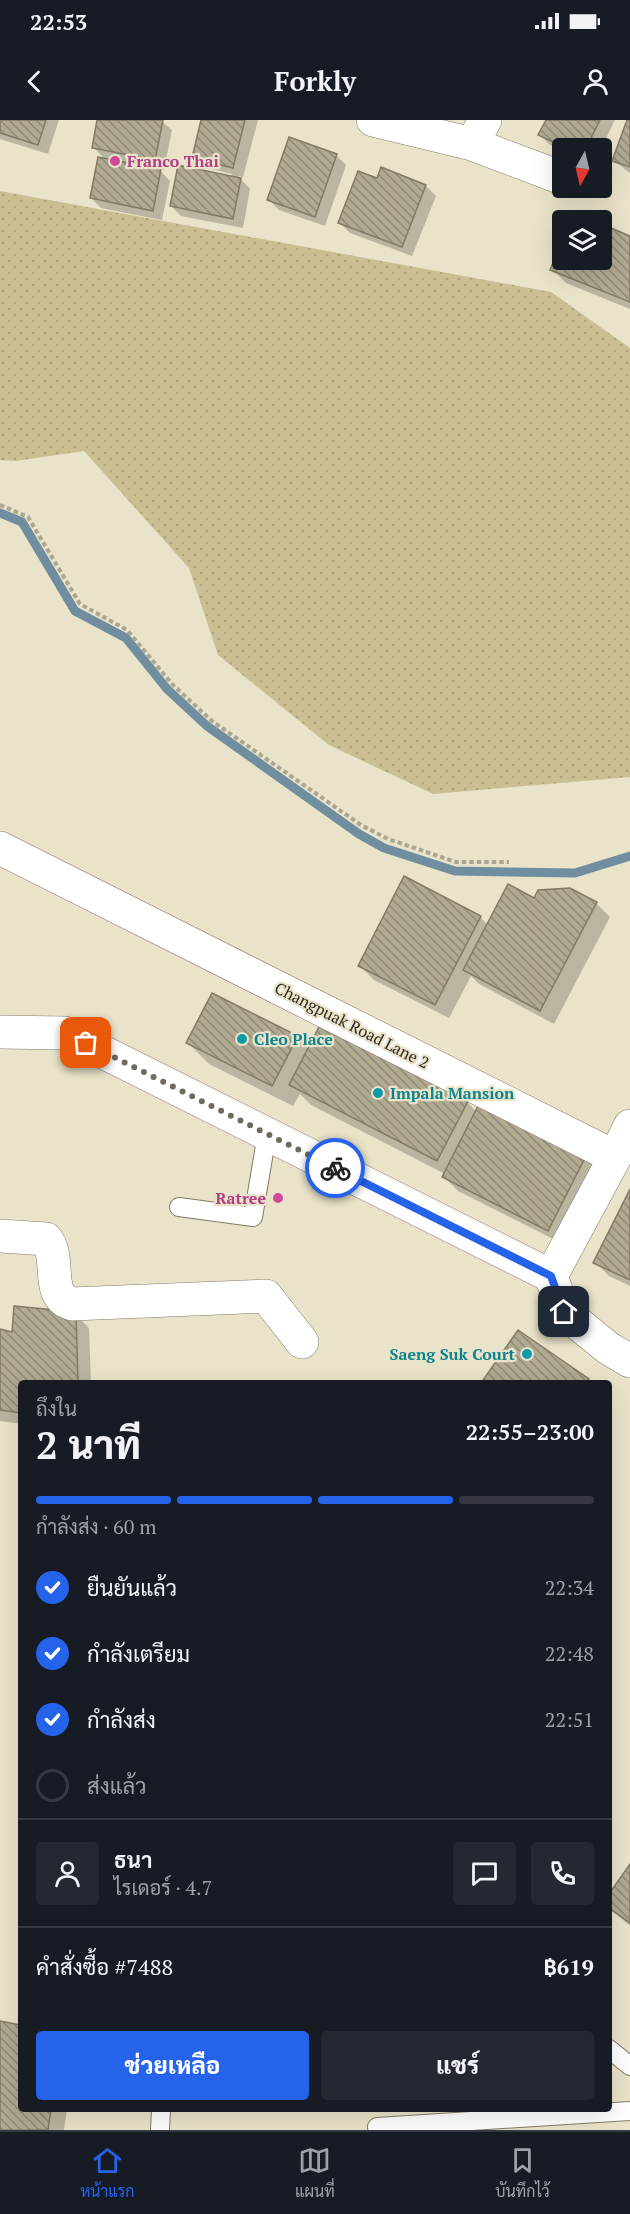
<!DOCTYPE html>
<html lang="th">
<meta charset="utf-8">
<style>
:root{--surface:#171b24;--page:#242831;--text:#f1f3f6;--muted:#9ea1a6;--line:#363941;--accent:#2563eb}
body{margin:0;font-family:"PT Serif",Sarabun,serif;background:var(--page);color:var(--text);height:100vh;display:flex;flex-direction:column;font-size:22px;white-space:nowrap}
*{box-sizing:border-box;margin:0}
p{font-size:20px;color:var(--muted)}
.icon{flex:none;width:33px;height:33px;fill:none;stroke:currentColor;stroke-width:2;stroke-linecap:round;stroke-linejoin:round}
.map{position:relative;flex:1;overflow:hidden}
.panel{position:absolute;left:18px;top:1260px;width:594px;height:732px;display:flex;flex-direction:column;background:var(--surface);border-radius:6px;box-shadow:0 6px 24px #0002}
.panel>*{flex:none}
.needle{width:39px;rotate:188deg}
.controls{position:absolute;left:552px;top:18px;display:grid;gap:12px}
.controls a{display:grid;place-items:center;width:60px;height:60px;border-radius:6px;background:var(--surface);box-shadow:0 6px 24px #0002;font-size:30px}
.pin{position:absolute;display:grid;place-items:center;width:51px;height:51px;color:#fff;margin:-26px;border-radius:12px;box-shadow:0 3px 9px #0006}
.courier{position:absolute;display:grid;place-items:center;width:60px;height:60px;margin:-30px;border:4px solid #2563eb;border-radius:50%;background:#fff;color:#222;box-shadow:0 2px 8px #0007}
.headline em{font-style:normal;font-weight:800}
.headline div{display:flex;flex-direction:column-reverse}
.headline{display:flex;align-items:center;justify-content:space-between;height:102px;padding:0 18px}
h1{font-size:39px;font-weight:800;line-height:45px}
.bar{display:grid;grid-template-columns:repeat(4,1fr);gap:9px 6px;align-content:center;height:72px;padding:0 18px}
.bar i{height:8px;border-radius:4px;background:var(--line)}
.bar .selected{background:var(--accent)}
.bar p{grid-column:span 4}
.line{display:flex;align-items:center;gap:15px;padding:0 18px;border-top:2px solid var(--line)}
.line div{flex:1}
.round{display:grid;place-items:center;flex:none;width:63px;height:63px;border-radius:6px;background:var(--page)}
ol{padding:0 18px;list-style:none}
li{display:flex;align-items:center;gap:18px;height:66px}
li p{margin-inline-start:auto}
li .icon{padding:6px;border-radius:50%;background:var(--accent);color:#fff;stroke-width:4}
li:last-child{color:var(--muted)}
li i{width:33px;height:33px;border:3px solid var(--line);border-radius:50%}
.button{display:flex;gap:12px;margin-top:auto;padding:12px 18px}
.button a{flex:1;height:69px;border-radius:6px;background:var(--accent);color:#fff;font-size:24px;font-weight:800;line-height:69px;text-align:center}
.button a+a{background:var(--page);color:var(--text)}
.status{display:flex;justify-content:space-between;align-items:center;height:42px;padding:0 30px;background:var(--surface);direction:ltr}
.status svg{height:16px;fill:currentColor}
header{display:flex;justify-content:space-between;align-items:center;height:78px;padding:0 18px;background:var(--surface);font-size:27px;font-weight:800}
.dock{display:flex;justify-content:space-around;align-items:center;height:84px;border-top:2px solid var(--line);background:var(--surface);font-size:16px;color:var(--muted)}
.dock a{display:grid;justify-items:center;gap:3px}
.dock .selected{color:var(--accent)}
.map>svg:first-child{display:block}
.grass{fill:url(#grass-dots)}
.shadow{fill:#0003}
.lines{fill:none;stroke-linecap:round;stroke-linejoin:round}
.stream{stroke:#708ea0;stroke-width:9}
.building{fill:url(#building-back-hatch);stroke:#817b64;stroke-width:1.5}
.service-casing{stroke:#827c65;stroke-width:20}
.minor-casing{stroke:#827c65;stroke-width:34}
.path{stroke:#aba691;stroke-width:4;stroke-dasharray:4.5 3;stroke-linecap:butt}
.service{stroke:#fff;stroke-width:18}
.minor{stroke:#fff;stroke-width:33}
.done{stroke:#6f6b5b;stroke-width:6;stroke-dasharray:0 10.8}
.route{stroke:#2563eb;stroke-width:8}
.hotel-dot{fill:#d1479c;stroke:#e9e3c9;stroke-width:2}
.culture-dot{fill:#0f9aa8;stroke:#e9e3c9;stroke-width:2}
.labels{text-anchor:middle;stroke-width:4.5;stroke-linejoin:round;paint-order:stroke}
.hotel-label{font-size:16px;font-weight:bold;fill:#b23c85;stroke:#e9e3c9;text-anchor:start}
.street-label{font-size:16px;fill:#2d2a20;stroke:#e9e3c9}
.culture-label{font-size:16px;font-weight:bold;fill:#0d838f;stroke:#e9e3c9;text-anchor:start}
</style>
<div class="status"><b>22:53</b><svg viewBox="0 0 49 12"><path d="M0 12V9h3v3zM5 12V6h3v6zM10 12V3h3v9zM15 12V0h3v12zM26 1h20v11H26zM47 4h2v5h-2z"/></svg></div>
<header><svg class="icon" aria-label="back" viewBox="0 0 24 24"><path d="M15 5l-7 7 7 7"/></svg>Forkly<svg class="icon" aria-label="person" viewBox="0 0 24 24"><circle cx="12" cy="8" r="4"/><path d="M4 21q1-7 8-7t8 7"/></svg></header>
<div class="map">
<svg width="630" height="2010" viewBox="0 0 630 2010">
<defs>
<pattern id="grass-dots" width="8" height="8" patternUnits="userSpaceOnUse" patternTransform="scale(1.5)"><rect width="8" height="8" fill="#cabe92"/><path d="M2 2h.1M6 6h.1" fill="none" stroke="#aea37e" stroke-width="1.8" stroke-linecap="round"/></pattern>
<pattern id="building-back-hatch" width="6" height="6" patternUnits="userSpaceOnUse" patternTransform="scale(1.5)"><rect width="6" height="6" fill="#b0aa92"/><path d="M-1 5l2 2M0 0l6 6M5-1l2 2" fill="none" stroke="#908b77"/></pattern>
</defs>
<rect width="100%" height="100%" fill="#e9e3c9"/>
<path class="grass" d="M0 71 551 172 630 228V657L433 674 329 625 218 535 189 448 84 331 16 341 0 340Z"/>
<path class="shadow" d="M0 0H59L48 34 0 19Z
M99 0H160L172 10 164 50 158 48 170 61 162 100 101 88 91 78 106 40 93 27Z
M203 0H258L243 57 238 56 250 69 243 108 181 96 171 86 231 57 232 54 203 47 193 37Z
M547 0H615L601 28H562V31L550 25 540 15Z
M630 0V53L614 41Z
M336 35 346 45 325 106 279 90 269 80Z
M426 66 436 76 412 136 350 113 340 103Z
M602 106 630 118V189L566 163 552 149 562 124V140H602Z
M535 780 596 783 610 797 554 904 479 864 471 856 449 898 374 860 360 846 480 797 488 805Z
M320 907 467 982 477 992 585 1037 599 1051 563 1124 458 1071 444 1057 445 1054 311 985 300 974 293 986 209 944 188 923 297 917 309 929Z
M630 1072V1166L609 1156 595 1142Z
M75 1194 89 1208 91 1263H21V1304L0 1301V1211L13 1214Z
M630 1746V1806L609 1788V1777Z
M0 1903 21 1906V1989H67L64 2010H0Z"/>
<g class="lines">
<path class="stream" d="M0 393 22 402 75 491 126 518 167 569 207 606 359 714 384 728 455 751 575 753 630 736"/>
</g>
<path class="building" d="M0 0H46L38 25 0 13Z
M97 0H163L155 40 92 28Z
M201 0H245L233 48 192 38Z
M546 0H600L586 28H566L538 15Z
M627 0H630V47L612 41Z
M289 17 337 34 315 97 267 80Z
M98 37 161 49 153 91 90 78Z
M178 45 241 58 233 99 170 86Z
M381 47 426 65 402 127 338 103 358 51 377 58Z
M574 93 592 100H571Z
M602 104 630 116V182L550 150 562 120V140H602Z
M404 756 481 796 435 885 358 846Z
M508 764 534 778 538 770 570 768 597 782 540 891 463 850Z
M212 873 298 916 272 966 186 923Z
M320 905 468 981 437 1041 289 965Z
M480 982 586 1036 548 1111 442 1057Z
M630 1069V1160L593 1143Z
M14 1186 76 1192 78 1263H21V1293L0 1290V1209L12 1212Z
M518 1210 589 1259 586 1263H481Z
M630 1744V1803L609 1788V1774Z
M0 1901 21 1905V1989H51L48 2010H0Z"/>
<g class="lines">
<g class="service-casing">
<path id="service" d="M179 1087 253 1097 267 1014
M609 1929 630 1946
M377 2007 630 1991
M160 2010 161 1989"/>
</g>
<g class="minor-casing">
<path id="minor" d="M373 0 472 24 562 58
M472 24 485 0
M0 728 615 1037 551 1156
M0 912 65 913 551 1156
M615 1037 630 1006
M0 1116 46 1119C62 1137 44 1176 72 1184L266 1176 302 1222
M551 1156 564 1192 608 1228 630 1241"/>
</g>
<path class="path" d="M0 385 28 397 80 484 127 510 172 564 212 601 361 705 388 719 456 742H509"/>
<use href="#service" class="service"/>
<use href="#minor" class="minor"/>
</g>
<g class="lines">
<path class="done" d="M86 923 335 1048"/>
<path class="route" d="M335 1048 551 1156 564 1192"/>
</g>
<g class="hotel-dot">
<circle cx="115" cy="41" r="6"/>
<circle cx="278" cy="1078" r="6"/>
</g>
<g class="culture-dot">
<circle cx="242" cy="919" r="6"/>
<circle cx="378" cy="973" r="6"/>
<circle cx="527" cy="1234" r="6"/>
</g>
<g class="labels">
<g class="hotel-label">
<text x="127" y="47">Franco Thai</text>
<text x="266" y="1084" text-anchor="end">Ratree</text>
</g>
<g class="street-label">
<text transform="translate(352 905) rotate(27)" y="6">Changpuak Road Lane 2</text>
</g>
<g class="culture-label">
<text x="254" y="925">Cleo Place</text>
<text x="390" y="979">Impala Mansion</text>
<text x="515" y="1240" text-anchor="end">Saeng Suk Court</text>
</g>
</g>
</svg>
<div class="controls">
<a><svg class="needle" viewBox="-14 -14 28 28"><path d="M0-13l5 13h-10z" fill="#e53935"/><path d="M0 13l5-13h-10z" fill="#9ea1a6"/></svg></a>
<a><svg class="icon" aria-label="layers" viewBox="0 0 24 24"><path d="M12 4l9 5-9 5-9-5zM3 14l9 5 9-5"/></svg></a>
</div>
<div class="pin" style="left:86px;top:923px;background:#ea580c"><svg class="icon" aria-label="bag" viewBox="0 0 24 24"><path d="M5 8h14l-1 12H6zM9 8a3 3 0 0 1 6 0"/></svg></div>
<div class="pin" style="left:564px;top:1192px;background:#1f2937"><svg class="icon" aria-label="home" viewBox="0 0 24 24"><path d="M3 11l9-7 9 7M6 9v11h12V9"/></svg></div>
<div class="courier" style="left:335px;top:1048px"><svg class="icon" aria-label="bike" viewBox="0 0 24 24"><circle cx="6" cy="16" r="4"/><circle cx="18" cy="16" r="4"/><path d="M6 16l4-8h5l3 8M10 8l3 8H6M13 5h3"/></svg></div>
<section class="panel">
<div class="headline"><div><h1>2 นาที</h1><p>ถึงใน</p></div><em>22:55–23:00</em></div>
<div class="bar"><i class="selected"></i><i class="selected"></i><i class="selected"></i><i></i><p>กำลังส่ง · 60 m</p></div>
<ol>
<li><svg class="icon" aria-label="check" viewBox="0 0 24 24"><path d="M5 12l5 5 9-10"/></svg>ยืนยันแล้ว<p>22:34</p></li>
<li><svg class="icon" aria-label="check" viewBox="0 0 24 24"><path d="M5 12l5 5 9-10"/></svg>กำลังเตรียม<p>22:48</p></li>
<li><svg class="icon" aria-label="check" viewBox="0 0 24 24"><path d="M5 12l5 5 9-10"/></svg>กำลังส่ง<p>22:51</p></li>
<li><i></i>ส่งแล้ว</li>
</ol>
<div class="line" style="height:108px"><a class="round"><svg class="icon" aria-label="person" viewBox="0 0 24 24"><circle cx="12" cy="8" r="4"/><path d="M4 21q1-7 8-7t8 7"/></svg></a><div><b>ธนา</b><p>ไรเดอร์ · 4.7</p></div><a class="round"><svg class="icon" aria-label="chat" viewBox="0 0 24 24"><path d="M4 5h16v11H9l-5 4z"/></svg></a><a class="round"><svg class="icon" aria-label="phone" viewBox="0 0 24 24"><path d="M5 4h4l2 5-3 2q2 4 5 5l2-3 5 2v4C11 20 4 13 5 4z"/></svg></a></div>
<div class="line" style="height:78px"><div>คำสั่งซื้อ #7488</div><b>฿619</b></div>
<div class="button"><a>ช่วยเหลือ</a><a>แชร์</a></div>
</section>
</div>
<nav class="dock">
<a class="selected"><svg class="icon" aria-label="home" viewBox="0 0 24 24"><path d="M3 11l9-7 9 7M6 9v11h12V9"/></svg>หน้าแรก</a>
<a><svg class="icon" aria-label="map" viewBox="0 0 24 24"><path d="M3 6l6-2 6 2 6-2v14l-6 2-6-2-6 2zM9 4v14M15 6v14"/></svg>แผนที่</a>
<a><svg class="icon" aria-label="saved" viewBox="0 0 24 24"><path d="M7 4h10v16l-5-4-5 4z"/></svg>บันทึกไว้</a>
</nav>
